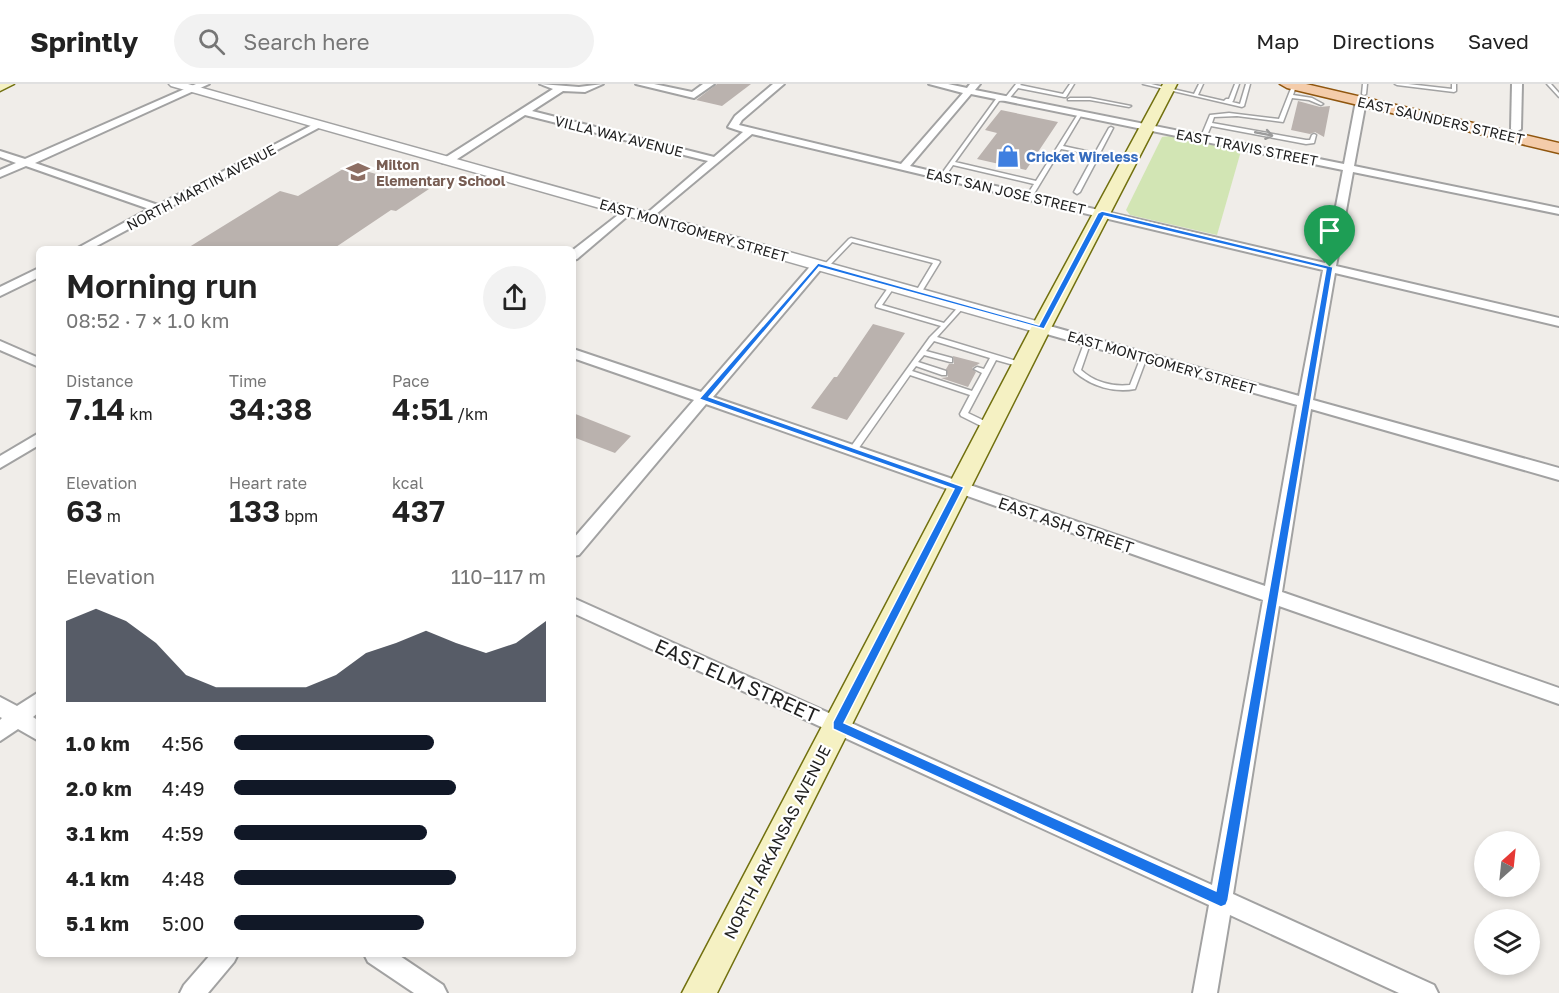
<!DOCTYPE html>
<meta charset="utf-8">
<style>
:root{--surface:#fff;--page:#f2f2f2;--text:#222;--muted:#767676;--line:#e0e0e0;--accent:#111827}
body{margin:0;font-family:"Golos Text",sans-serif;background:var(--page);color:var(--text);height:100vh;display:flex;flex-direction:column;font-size:22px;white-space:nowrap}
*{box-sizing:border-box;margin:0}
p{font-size:20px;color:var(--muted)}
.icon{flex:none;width:33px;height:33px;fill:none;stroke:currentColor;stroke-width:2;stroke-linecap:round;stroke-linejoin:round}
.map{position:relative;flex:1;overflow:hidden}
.details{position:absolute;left:36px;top:162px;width:540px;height:711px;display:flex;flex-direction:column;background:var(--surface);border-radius:9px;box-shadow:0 3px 9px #0003}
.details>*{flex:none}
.needle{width:39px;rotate:27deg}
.tools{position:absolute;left:1474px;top:747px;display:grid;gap:12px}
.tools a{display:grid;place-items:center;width:66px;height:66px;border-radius:50%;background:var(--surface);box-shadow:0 3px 9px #0003;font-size:30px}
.pin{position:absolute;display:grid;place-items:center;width:51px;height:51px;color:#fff;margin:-62px -26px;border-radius:50% 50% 50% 0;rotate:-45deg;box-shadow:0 0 6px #0007}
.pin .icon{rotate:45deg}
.round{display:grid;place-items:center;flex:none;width:63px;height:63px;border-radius:32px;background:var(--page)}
.headline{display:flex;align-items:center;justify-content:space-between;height:102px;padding:0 30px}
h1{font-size:33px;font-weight:600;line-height:45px}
.figures{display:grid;grid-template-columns:repeat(3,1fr);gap:9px;height:102px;padding:6px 30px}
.figures div{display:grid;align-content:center}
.figures b{font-size:30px;font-weight:600}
.figures small{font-size:16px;font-weight:400}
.figures p{font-size:16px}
.chart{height:168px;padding:12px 30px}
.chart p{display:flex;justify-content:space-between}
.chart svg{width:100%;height:108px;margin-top:6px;fill:var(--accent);opacity:.7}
ul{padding:0 30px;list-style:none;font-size:20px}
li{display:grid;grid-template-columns:96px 72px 1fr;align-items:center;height:45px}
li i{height:15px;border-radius:8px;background:var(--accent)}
header{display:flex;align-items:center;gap:36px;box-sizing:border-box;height:84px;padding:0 30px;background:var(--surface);border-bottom:2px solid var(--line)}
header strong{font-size:28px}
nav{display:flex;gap:33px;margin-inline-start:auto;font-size:21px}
.search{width:420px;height:54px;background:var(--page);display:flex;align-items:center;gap:15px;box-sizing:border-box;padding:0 21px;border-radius:33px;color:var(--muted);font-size:22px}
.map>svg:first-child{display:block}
</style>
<header>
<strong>Sprintly</strong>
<div class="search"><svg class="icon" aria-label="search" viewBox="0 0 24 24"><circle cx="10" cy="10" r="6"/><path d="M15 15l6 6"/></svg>Search here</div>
<nav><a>Map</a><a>Directions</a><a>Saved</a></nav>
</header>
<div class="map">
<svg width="1559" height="909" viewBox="0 0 1559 909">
<rect width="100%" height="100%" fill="#f0ede9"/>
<!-- grass -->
<path fill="#d2e5b4" d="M 1170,52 L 1241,67 L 1217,151 L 1130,131 L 1126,126 L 1162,53 Z"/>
<!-- building -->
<g fill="#bab2ae">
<path d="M 717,0 L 751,0 L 722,22 L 696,16 Z"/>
<path d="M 1298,17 L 1320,23 L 1330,22 L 1324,53 L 1315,48 L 1310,50 L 1291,46 Z"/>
<path d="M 1001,26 L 1058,38 L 1026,86 L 977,75 L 997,49 L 985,46 Z"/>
<path d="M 348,82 L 429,105 L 396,127 L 391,126 L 333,165 L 186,165 L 280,107 L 298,112 Z"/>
<path d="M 873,240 L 905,249 L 847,336 L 811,324 L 834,293 L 837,293 Z"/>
<path d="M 953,272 L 980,279 L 972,284 L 976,288 L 968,303 L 941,294 L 948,293 L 946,285 L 949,280 L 954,280 Z"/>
<path d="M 573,329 L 631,352 L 615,369 L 573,353 Z"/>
</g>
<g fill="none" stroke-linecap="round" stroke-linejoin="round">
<!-- service casing -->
<g stroke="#a2a2a2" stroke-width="3">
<g id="service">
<path d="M 1016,0 L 1021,0 L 1020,1 L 1063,10 L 1070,0 L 1074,0 L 1066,13 L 1064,13 L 1018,4 L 1008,16 L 999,17 L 955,78 L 1036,97 L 1078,30 L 1080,29 L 1082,30 L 1063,62 L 1095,69 L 1109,44 L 1111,43 L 1113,44 L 1100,69 L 1133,77 L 1130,79 L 1099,72 L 1080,108 L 1077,110 L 1074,108 L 1094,71 L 1061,65 L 1032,113 L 1029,115 L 1026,113 L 1034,100 L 953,81 L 944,94 L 940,94 L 940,92 L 996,15 L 1005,14 Z"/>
<path d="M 1143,0 L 1151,0 L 1194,10 L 1199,0 L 1203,0 L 1198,11 L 1224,17 L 1226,15 L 1229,15 L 1235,0 L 1239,0 L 1233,17 L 1232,18 L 1240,20 L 1246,0 L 1250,0 L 1244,22 L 1242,23 Z"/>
<path d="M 1363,0 L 1367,0 L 1366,10 L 1364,11 L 1362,10 Z"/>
<path d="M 1395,0 L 1408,0 L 1452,5 L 1452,0 L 1456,0 L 1456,7 L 1454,8 L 1397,1 Z"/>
<path d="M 1547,0 L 1551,0 L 1559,9 L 1559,13 Z"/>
<path d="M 1294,1 L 1296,2 L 1293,11 L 1312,14 L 1323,20 L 1321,21 L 1309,16 L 1292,14 L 1283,38 L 1237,32 L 1214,33 L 1212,39 L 1306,56 L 1310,56 L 1312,51 L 1314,50 L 1316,51 L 1314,59 L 1306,60 L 1211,42 L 1205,56 L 1200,55 L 1210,31 L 1229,29 L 1279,35 L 1292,2 Z"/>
<path d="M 1070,14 L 1090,14 L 1131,22 L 1129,23 L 1090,16 L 1068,16 L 1068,15 Z"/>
<path d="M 851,154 L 939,177 L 940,178 L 921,209 L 918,211 L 915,209 L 933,179 L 852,158 L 827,184 L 823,184 L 823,182 L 849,155 Z"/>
<path d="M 892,200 L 895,202 L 882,221 L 944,239 L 960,221 L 964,221 L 964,223 L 937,253 L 1023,279 L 1024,281 L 1021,283 L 996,276 L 968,329 L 993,341 L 994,343 L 993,345 L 987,345 L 961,332 L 960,330 L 970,311 L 910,291 L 856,368 L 850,368 L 849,366 L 850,364 L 930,253 L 941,242 L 876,223 L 876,221 L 890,201 ZM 934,257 L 990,274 L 984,285 L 977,283 L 974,285 L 982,289 L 972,307 L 912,287 L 916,282 L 942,291 L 946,291 L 946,287 L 918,278 L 924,271 L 950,278 L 952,278 L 952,274 L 926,267 Z"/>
<path d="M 1088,255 L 1091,257 L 1081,286 C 1094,298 1112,303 1130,301 L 1141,273 L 1142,271 L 1146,271 L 1147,273 L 1135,305 C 1114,309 1091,302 1075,288 L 1074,286 L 1085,257 Z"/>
</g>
</g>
<!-- minor casing -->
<g stroke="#a2a2a2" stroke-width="4">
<g id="minor">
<path d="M 196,0 L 209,0 L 35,79 L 158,121 L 316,39 L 324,41 L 91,165 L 76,165 L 149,125 L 26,82 L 0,93 L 0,86 L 16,79 L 0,73 L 0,67 L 25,75 Z"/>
<path d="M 540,0 L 579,3 L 603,0 L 585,8 L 563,7 L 532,27 L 714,73 L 743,48 L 728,43 L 735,32 L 773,0 L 784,0 L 742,36 L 739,41 L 901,80 L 963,9 L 929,0 L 948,0 L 967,4 L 970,0 L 980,0 L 975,6 L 1344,80 L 1356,17 L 1361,14 L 1366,17 L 1354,82 L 1559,124 L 1559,130 L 1353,88 L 1336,182 L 1559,234 L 1559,242 L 1335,189 L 1313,316 L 1559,384 L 1559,396 L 1311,325 L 1282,508 L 1559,604 L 1559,620 L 1279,522 L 1233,810 L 1434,901 L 1438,909 L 1399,909 L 1230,831 L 1217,909 L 1193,909 L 1209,821 L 573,529 L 573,514 L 1212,801 L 1263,516 L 706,320 L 579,471 L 573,472 L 573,455 L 694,316 L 573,274 L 573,265 L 701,308 L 814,178 L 822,178 L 822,184 L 713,313 L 1265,502 L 1297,321 L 1036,247 L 1034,244 L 1036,241 L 1046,241 L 1299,312 L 1323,186 L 752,50 L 649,136 L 643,133 L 645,131 L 708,77 L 525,31 L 451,79 L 443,79 L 443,75 L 553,5 ZM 971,10 L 1343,86 L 1325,179 L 910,82 Z"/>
<path d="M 636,0 L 654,0 L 692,8 L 703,0 L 714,0 L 694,14 Z"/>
<path d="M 1512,0 L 1522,0 L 1521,45 L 1516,48 L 1511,45 Z"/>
<path d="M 627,124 L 633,127 L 631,129 L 577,175 L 573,176 L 573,166 Z"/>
<path d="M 39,184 L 39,193 L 0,212 L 0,203 Z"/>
<path d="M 0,257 L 39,274 L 39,283 L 0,266 Z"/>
<path d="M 39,349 L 39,361 L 0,384 L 0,372 Z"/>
<path d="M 39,608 L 39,628 L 33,633 L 39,637 L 39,657 L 18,645 L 0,657 L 0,636 L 2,634 L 0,633 L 0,613 L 17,622 Z"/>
<path d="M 211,870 L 238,870 L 234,878 L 208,909 L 180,909 L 184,901 Z"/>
<path d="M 364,870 L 397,870 L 443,901 L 447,909 L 414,909 L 368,878 Z"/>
</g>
</g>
<!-- tertiary casing -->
<g stroke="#a2a2a2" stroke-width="3">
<path id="tertiary" d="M 169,0 L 188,0 L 1047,240 L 1049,244 L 1041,249 L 1035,248 L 171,2 Z"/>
</g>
<!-- secondary casing -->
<g stroke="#71700f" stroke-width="3">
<g id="secondary">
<path d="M 0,0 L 14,0 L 0,7 Z"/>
<path d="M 1163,0 L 1177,0 L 1051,244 L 717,909 L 682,909 L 1031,244 Z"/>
</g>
</g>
<!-- primary casing -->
<g stroke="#90560e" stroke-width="3">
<path id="primary" d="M 1280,0 L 1306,0 L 1559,59 L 1559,69 L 1287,4 Z"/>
</g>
<!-- service -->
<use href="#service" fill="#fff" fill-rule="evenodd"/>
<!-- minor -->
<use href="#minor" fill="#fff" fill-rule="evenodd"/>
<!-- tertiary -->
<use href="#tertiary" fill="#fff" fill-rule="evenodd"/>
<!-- secondary -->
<use href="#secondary" fill="#f5f1c3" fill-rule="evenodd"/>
<!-- primary -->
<use href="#primary" fill="#f4ccaa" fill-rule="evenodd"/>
</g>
<!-- one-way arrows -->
<defs><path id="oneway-shaft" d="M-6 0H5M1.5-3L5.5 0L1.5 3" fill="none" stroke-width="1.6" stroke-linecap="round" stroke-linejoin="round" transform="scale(1.5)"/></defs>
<use stroke="#9b9b9b" href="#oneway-shaft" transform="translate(1264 50) rotate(11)"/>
<!-- route -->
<path fill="#1a73e8" stroke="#fff" stroke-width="1.5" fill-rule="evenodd" d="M 1102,127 L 1333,183 L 1228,816 L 1226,821 L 1221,823 L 833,645 L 833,638 L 954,405 L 699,315 L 818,179 L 1039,241 L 1098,129 ZM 1104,132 L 1326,185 L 1216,807 L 844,639 L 964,403 L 709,313 L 819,183 L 1044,245 Z"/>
<!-- icons -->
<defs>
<g id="shop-bare" transform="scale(1.8)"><path d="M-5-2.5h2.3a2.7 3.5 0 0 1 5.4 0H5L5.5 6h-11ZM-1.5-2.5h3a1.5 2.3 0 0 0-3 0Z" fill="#3f7fe0" stroke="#fff" stroke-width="2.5" paint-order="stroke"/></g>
<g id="school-bare" transform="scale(1.8)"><path d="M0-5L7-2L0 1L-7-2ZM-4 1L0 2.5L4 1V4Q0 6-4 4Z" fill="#8d6e63" stroke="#fff" stroke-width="2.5" paint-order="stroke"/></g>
</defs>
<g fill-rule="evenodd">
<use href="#shop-bare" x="1008" y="72"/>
<use href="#school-bare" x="358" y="88"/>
</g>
<g text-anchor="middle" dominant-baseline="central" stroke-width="4.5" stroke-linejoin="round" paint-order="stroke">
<!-- far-street labels -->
<g font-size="14" fill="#212121" stroke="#fff">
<text transform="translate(1441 36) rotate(13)">EAST SAUNDERS STREET</text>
<text transform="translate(619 52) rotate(14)">VILLA WAY AVENUE</text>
<text transform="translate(1247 63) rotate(11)">EAST TRAVIS STREET</text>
<text transform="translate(201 103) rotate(-28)">NORTH MARTIN AVENUE</text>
<text transform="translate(1006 107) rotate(13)">EAST SAN JOSE STREET</text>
<text transform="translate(694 146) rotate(16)">EAST MONTGOMERY STREET</text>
<text transform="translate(1162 278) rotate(16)">EAST MONTGOMERY STREET</text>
</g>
<!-- far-shop labels -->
<g font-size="14" font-weight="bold" fill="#366cbe" stroke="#fff" text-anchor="start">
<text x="1026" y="72">Cricket Wireless</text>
</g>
<!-- far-education labels -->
<g font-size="14" font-weight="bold" fill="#785e54" stroke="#fff" text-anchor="start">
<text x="376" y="80">Milton<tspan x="376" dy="16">Elementary School</tspan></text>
</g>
<!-- street labels -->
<g font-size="16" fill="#212121" stroke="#fff">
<text transform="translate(1066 441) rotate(19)">EAST ASH STREET</text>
<text transform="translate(777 758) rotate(-63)">NORTH ARKANSAS AVENUE</text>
</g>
<!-- near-street labels -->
<g font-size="20" fill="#212121" stroke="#fff">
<text transform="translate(737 596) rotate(24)">EAST ELM STREET</text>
</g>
</g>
</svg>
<div class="tools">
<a><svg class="needle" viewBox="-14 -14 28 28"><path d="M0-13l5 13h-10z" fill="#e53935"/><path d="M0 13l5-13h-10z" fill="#767676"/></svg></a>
<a><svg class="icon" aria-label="layers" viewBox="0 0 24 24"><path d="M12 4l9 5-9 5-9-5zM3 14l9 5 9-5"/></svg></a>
</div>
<div class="pin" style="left:1330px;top:183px;background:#1e9e55"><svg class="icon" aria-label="arrive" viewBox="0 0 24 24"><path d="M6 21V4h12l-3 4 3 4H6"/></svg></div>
<section class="details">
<div class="headline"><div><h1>Morning run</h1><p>08:52 · 7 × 1.0 km</p></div><a class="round"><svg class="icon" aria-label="share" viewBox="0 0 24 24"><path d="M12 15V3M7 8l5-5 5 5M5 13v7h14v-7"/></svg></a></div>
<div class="figures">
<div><p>Distance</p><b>7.14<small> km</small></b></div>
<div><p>Time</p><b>34:38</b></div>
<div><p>Pace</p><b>4:51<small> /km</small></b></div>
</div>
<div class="figures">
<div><p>Elevation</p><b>63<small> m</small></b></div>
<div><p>Heart rate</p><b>133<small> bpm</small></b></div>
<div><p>kcal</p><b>437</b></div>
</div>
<div class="chart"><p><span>Elevation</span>110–117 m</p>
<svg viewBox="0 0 160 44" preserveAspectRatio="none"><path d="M0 44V11L10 6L20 11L30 20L40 33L50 38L60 38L70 38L80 38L90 33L100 24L110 20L120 15L130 20L140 24L150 20L160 11V44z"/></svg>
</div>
<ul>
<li><b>1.0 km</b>4:56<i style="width:64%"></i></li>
<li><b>2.0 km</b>4:49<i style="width:71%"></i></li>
<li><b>3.1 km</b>4:59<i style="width:62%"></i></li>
<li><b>4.1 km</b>4:48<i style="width:71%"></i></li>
<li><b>5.1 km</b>5:00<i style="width:61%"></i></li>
</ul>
</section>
</div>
